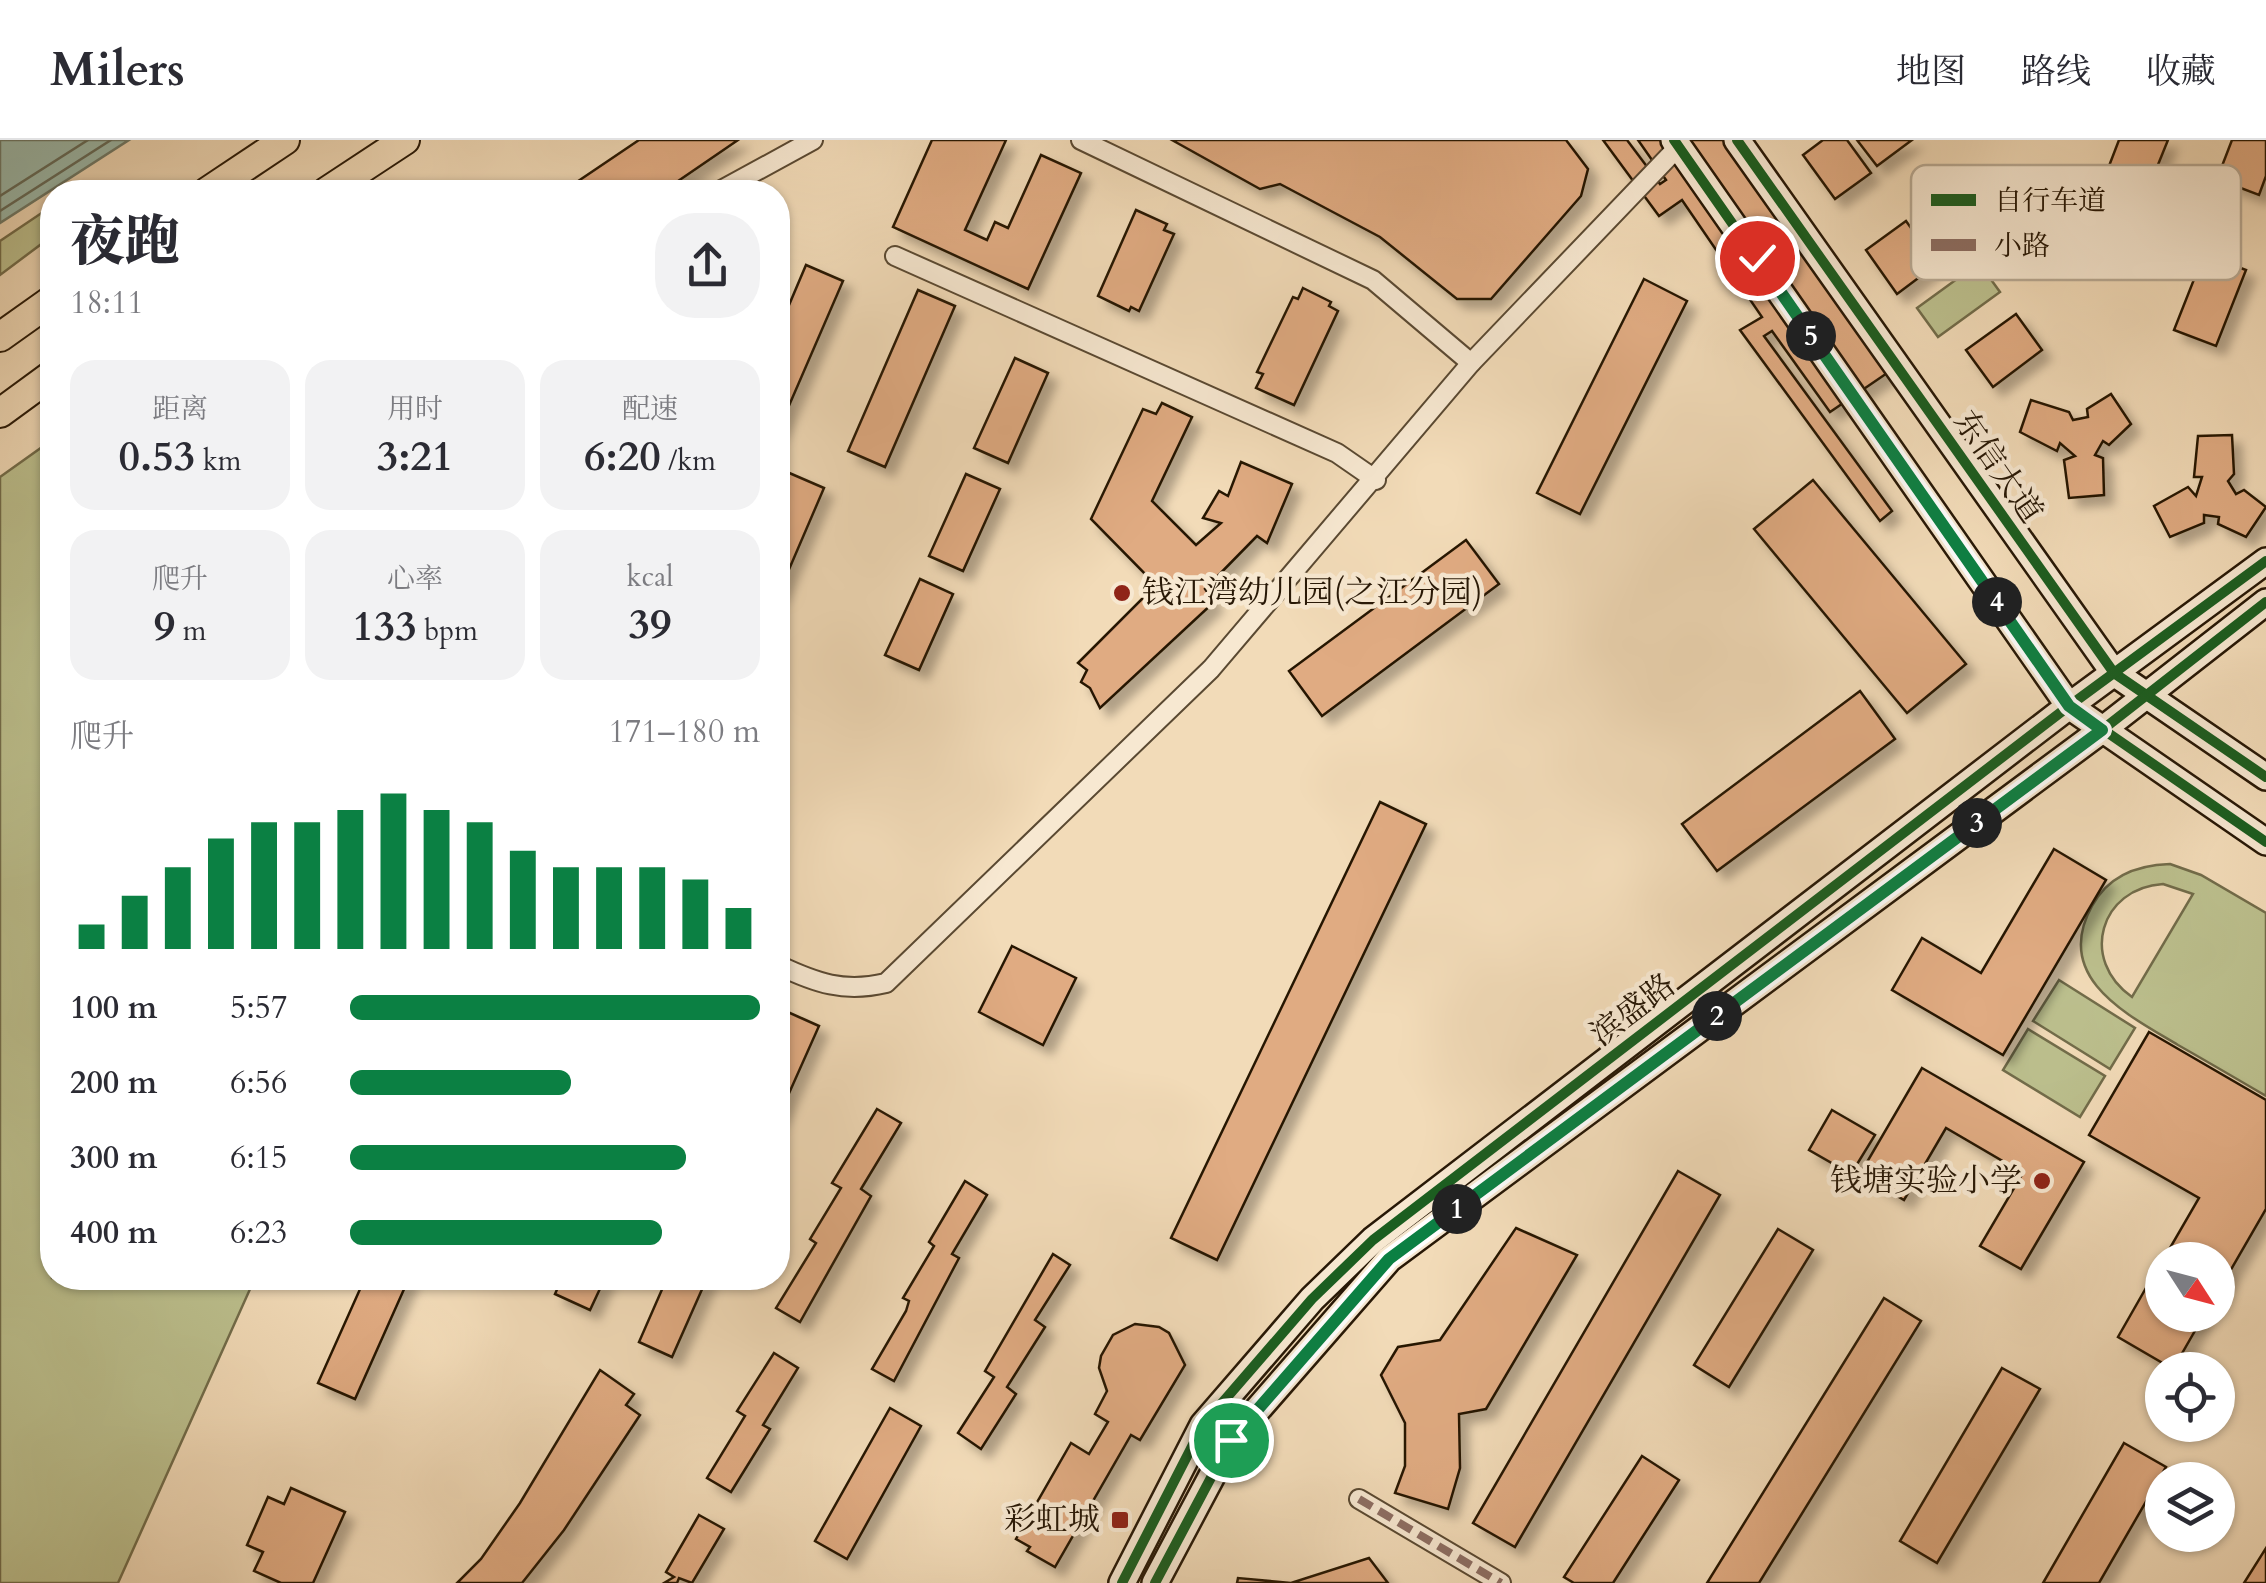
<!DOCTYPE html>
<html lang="zh">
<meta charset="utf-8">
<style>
:root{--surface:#fff;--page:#f2f2f3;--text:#2b2b33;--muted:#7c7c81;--line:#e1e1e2;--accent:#0b8043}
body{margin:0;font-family:Cardo,"Noto Serif SC",serif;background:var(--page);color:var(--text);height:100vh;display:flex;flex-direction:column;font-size:38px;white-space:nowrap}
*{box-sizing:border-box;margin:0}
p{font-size:32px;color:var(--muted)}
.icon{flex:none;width:55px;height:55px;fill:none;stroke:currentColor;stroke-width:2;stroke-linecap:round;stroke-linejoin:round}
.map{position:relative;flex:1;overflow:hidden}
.drawer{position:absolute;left:40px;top:40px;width:750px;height:1110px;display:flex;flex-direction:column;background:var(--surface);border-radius:40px;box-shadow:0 2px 8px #0004}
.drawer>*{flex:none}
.needle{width:65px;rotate:126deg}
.fabs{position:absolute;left:2145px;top:1102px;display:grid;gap:20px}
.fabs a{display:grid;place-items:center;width:90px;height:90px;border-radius:50%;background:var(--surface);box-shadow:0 2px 8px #0004;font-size:50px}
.pin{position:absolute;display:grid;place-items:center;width:85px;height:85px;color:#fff;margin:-42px;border:5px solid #fff;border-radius:50%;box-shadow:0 2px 10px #0007}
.km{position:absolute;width:50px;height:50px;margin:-25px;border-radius:50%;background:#222;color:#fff;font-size:28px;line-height:50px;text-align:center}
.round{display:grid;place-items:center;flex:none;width:105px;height:105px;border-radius:40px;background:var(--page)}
.overview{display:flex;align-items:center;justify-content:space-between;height:170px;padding:0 30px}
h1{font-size:55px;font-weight:800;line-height:75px}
.figures{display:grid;grid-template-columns:repeat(3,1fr);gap:15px;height:170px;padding:10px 30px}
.figures div{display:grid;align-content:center;border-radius:25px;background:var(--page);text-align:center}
.figures b{font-size:42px;font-weight:800}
.figures small{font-size:28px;font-weight:400}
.figures p{font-size:28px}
.chart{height:280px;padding:20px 30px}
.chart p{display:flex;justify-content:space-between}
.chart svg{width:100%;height:180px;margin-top:10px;stroke:var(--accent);stroke-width:6}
ul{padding:0 30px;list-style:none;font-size:32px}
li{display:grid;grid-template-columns:160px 120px 1fr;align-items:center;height:75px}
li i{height:25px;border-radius:12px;background:var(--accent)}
header{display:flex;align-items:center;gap:60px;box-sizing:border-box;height:140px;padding:0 50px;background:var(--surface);border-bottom:2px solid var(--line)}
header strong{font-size:48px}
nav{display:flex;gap:55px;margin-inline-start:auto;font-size:35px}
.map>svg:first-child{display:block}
</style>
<header>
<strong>Milers</strong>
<nav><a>地图</a><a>路线</a><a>收藏</a></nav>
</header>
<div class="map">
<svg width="2266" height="1443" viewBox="0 0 2266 1443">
<defs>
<filter id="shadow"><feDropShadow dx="9" dy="9" stdDeviation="5" flood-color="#0004"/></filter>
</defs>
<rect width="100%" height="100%" fill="#f2dbb8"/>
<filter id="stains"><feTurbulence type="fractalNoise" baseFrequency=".002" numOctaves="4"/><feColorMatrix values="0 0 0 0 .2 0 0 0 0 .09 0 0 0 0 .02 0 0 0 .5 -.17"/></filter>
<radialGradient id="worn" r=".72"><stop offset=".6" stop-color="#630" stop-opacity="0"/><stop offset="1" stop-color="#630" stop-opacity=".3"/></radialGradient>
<!-- green -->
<g fill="#bcc08e" stroke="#726c4a" stroke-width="2.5" fill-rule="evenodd">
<path d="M 52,66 L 52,96 L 0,135 L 0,101 Z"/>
<path d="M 1979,123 L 2000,152 L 1938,197 L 1917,168 Z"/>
<path d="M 52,300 L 52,1138 L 255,1138 L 118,1443 L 0,1443 L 0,337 Z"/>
<path d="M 2170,724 L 2201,735 L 2266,773 L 2266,956 C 2237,939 2208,922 2178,905 C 2128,875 2052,838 2092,766 C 2108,736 2137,725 2170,724 ZM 2163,744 L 2193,754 L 2132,857 C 2079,820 2100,748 2163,744 Z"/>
<path d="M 2059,840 L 2135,888 L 2110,929 L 2033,881 Z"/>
<path d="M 2028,889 L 2105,936 L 2080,977 L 2003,930 Z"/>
</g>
<!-- water -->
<path fill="#9bbbad" stroke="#6d7a6a" stroke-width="2.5" d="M 0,0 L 129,0 L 0,83 Z"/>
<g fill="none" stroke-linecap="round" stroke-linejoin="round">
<!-- shore -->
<g stroke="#626a5a" stroke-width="2.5">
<path d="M 0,56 L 88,0"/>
<path d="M 0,71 L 111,0"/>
</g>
</g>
<!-- building -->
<g fill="#e0ab82" stroke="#281806" stroke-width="2.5" filter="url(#shadow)">
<path d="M 639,0 L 738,0 L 662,52 L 562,52 Z"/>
<path d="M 932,0 L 1006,0 L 965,90 L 987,100 L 995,82 L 1008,88 L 1041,15 L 1081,33 L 1028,149 L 893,87 Z"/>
<path d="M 1172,0 L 1566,0 L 1588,29 L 1581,56 L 1491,159 L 1457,159 L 1380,97 L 1280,44 L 1260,49 Z"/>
<path d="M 1603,0 L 1627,0 L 1660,44 L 1666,40 L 1638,0 L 1736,0 L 1896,227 L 1830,272 L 1772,191 L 1764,196 L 1892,371 L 1880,381 L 1740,190 L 1762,177 L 1682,60 L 1659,76 Z"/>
<path d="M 1823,0 L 1847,0 L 1871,33 L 1835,59 L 1803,15 Z"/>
<path d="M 1857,0 L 1912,0 L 1877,26 Z"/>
<path d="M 2119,0 L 2168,0 L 2151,42 L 2109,26 Z"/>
<path d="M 2232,0 L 2266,0 L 2266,36 L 2259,55 L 2217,39 Z"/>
<path d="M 1136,70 L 1167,84 L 1164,90 L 1174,94 L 1139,171 L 1131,167 L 1129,171 L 1098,156 Z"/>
<path d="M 1906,81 L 1937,124 L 1897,154 L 1866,110 Z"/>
<path d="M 2204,114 L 2246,130 L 2216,206 L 2174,190 Z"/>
<path d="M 806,125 L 843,141 L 778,291 L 778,191 Z"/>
<path d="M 1644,139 L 1687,161 L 1580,374 L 1537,353 Z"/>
<path d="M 1303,148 L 1331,162 L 1329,166 L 1338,171 L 1294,265 L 1256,248 L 1263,234 L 1257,232 L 1293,157 L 1298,159 Z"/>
<path d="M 918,150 L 955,166 L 885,327 L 848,311 Z"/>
<path d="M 2016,174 L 2042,210 L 1993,247 L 1966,210 Z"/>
<path d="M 1015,218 L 1048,233 L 1008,323 L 974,308 Z"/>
<path d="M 2111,254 L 2131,284 L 2109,305 L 2103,301 L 2095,315 L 2103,318 L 2104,355 L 2069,358 L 2064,320 L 2075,316 L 2060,303 L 2057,311 L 2020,292 L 2031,260 L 2069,272 L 2073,280 L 2088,277 L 2087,269 Z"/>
<path d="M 1162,263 L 1192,277 L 1152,361 L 1196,405 L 1221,383 L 1203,378 L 1219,351 L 1228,356 L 1241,322 L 1292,344 L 1267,403 L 1257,396 L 1205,449 L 1214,462 L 1100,568 L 1090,548 L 1081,542 L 1087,530 L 1078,523 L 1156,445 L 1091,379 L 1143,269 L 1156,274 Z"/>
<path d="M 2232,295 L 2234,334 L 2228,341 L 2236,354 L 2244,350 L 2266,367 L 2246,397 L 2218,384 L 2219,377 L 2204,375 L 2204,383 L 2170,397 L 2154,366 L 2188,347 L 2196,356 L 2202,337 L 2194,337 L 2198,296 Z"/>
<path d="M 787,332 L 824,348 L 778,455 L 778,354 Z"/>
<path d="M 966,334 L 1000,349 L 963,431 L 929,416 Z"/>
<path d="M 1813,340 L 1966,524 L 1907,573 L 1754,389 Z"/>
<path d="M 1466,400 L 1499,444 L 1322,576 L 1289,531 Z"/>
<path d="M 920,439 L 953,454 L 919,530 L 885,515 Z"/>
<path d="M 1860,551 L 1895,599 L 1717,731 L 1682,684 Z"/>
<path d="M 1380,662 L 1426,684 L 1217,1120 L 1171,1098 Z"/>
<path d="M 2054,709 L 2106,740 L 2003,915 L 1892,850 L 1922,798 L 1981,833 Z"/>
<path d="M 1012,806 L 1076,838 L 1043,905 L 979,872 Z"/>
<path d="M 781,869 L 819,886 L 778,978 L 778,878 Z"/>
<path d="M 2149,892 L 2266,960 L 2266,1069 L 2218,1152 L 2218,1120 L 2163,1120 L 2199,1058 L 2089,995 Z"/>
<path d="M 1922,928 L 2084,1022 L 2021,1129 L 1980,1106 L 2023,1033 L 1946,988 L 1904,1060 L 1860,1034 Z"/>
<path d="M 877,969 L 901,983 L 861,1049 L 871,1056 L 800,1182 L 776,1168 L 816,1103 L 810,1099 L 841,1048 L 832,1043 Z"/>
<path d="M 1832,970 L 1875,995 L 1851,1034 L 1809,1010 Z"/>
<path d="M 1678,1031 L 1720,1055 L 1515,1407 L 1473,1383 Z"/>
<path d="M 965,1041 L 987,1055 L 952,1114 L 959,1118 L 894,1241 L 872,1229 L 906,1171 L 909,1161 L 903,1158 L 934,1106 L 929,1102 Z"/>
<path d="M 1516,1088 L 1577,1115 L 1486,1269 L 1459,1274 L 1460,1328 L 1448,1369 L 1395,1353 L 1405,1326 L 1405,1283 L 1381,1235 L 1398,1207 L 1440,1200 Z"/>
<path d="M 1778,1089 L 1813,1110 L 1729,1247 L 1694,1225 Z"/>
<path d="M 1053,1114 L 1070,1125 L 1035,1180 L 1045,1187 L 1007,1247 L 1016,1254 L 981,1309 L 958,1293 L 994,1237 L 985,1231 Z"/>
<path d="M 2162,1120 L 2162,1175 L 2204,1175 L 2173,1229 L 2118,1197 Z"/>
<path d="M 365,1138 L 409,1138 L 355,1259 L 318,1243 Z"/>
<path d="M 562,1138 L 605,1138 L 590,1170 L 555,1154 Z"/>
<path d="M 667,1138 L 707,1138 L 672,1217 L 639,1202 Z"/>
<path d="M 1884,1158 L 1921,1181 L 1759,1443 L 1707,1443 Z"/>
<path d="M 1135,1184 L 1159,1187 L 1169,1193 L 1185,1225 L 1140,1300 L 1131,1295 L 1055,1427 L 1027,1411 L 1030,1407 L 1016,1399 L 1071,1303 L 1089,1314 L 1108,1282 L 1095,1274 L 1107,1251 L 1099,1228 L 1101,1216 L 1113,1195 Z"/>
<path d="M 774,1213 L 798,1228 L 763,1285 L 770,1289 L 731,1352 L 707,1338 L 745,1276 L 737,1271 Z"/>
<path d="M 2002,1228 L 2040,1249 L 1937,1423 L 1900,1401 Z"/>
<path d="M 600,1230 L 634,1254 L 626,1265 L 640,1275 L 564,1390 L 522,1443 L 457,1443 L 481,1419 L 520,1363 Z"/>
<path d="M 890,1268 L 921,1286 L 847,1419 L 815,1401 Z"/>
<path d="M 2124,1303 L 2166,1327 L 2099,1443 L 2043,1443 Z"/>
<path d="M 1642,1316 L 1679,1340 L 1613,1443 L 1574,1443 L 1564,1437 Z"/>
<path d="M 291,1348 L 345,1372 L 313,1443 L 281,1443 L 254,1431 L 263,1412 L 247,1405 L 268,1357 L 284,1364 Z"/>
<path d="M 699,1375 L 724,1389 L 692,1443 L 679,1438 L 677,1443 L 664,1443 L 674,1437 L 666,1432 Z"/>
<path d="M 2266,1408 L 2266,1443 L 2244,1443 Z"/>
<path d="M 1369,1418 L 1388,1443 L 1237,1443 L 1238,1438 L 1291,1443 Z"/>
</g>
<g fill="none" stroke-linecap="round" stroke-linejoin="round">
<!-- street casing -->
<g stroke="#5a4932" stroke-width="22">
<g id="street">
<path d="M 1081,0 L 1373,140 L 1471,223"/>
<path d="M 718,52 L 813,0"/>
<path d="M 895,116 L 1337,313 L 1376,340"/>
<path d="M 778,825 C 816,843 844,853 886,843 L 1211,529 L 1471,223 L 1679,6"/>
<path d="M 1359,1359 L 1501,1443"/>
</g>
</g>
<!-- secondary casing -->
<g stroke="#281806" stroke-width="30">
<g id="secondary">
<path d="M 1674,0 L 2069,566 L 2266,702"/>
<path d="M 1737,0 L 2114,533 L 2266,637"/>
<path d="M 1122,1443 L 1203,1285 L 1312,1159 L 1373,1100 L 2069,566 L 2266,421"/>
<path d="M 1155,1443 L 1231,1300 L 1389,1119 L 2102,590 L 2266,462"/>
</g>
</g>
<!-- primary casing -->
<g stroke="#281806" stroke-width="32">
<g id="primary">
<path d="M 207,52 L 285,0"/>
<path d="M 326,52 L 405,0"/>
<path d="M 0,197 L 52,160"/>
<path d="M 0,273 L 52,235"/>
</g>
</g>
<!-- street -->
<use href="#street" stroke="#f7e8d1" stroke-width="18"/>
<!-- secondary -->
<use href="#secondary" stroke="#f7e8d1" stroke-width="25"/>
<!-- primary -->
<use href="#primary" stroke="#f2dbb8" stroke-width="28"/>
<!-- quiet -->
<path stroke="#8d6e63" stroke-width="8" stroke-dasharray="15 8" stroke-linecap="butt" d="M 1359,1359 L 1501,1443"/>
<!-- cycleway casing -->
<g stroke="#f7e8d1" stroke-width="16">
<g id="cycleway">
<path d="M 1674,0 L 2069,566 L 2266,702"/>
<path d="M 1737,0 L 2114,533 L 2266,637"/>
<path d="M 1122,1443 L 1203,1285 L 1312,1159 L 1373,1100 L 2069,566 L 2266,421"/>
<path d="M 1155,1443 L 1231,1300 L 1389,1119 L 2102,590 L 2266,462"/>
</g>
</g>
<!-- cycleway -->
<use href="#cycleway" stroke="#1b5e20" stroke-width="10"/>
</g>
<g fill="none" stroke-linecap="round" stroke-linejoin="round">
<!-- route casing -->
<g stroke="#fff" stroke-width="20">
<path id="route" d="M 1231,1300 L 1389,1119 L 2102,590 L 2069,566 L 1757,118"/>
</g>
<!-- route -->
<use href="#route" stroke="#0b8043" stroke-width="12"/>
</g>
<!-- markers -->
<g fill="#8f2418" stroke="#f7e8d1" stroke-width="4">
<circle cx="1122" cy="453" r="10"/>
<circle cx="2042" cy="1041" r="10"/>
<rect x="1110" y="1370" width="20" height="20" rx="5"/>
</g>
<g text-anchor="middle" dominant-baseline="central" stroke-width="9" stroke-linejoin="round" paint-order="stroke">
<!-- street labels -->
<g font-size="32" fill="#281806" stroke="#f7e8d1">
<text transform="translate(1998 327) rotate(55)">东信大道</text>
<text transform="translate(1633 870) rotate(-37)">滨盛路</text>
</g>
<!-- poi labels -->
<g font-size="32" fill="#281806" stroke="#f7e8d1" text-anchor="end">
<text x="1142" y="453" text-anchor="start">钱江湾幼儿园(之江分园)</text>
<text x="2022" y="1041">钱塘实验小学</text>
<text x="1100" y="1380">彩虹城</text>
</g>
</g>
<!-- legend -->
<rect x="1911" y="25" width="330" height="115" rx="15" fill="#f7e8d1" stroke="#b9aa94" stroke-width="2.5"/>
<rect x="1931" y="54" width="45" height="12" fill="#1b5e20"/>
<rect x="1931" y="99" width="45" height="12" fill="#8d6e63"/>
<g font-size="28" fill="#281806">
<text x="1994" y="70">自行车道</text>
<text x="1994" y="115">小路</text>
</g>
<rect width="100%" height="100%" filter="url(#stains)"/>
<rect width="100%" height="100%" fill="url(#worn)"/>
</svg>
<div class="fabs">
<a><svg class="needle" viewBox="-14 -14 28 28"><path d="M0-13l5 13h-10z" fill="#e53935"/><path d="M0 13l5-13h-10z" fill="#7c7c81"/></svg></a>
<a><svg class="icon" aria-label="locate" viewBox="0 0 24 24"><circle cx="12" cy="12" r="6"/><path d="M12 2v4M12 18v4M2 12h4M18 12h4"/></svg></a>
<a><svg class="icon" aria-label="layers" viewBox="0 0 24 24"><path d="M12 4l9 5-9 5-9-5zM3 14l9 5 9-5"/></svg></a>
</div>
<div class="pin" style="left:1231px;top:1300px;background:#1e9e55"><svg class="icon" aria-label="arrive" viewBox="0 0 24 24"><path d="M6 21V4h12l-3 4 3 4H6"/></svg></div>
<div class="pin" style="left:1757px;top:118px;background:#d93025"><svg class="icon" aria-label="check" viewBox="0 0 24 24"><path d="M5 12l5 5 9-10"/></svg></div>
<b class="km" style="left:1457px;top:1069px">1</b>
<b class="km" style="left:1717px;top:876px">2</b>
<b class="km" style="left:1977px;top:683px">3</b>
<b class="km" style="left:1997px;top:462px">4</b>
<b class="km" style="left:1811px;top:196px">5</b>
<section class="drawer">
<div class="overview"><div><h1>夜跑</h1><p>18:11</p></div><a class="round"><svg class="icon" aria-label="share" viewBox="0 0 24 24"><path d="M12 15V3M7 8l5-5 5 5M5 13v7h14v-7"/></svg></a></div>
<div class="figures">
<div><p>距离</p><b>0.53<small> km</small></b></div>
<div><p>用时</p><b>3:21</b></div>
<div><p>配速</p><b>6:20<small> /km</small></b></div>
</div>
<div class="figures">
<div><p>爬升</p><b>9<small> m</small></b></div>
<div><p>心率</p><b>133<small> bpm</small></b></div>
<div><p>kcal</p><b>39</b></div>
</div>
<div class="chart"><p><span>爬升</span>171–180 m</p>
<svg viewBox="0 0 160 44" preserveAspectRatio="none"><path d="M5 44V38M15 44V31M25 44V24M35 44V17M45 44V13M55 44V13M65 44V10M75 44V6M85 44V10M95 44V13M105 44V20M115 44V24M125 44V24M135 44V24M145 44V27M155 44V34"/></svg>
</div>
<ul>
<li><b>100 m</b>5:57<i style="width:100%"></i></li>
<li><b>200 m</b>6:56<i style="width:54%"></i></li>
<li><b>300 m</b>6:15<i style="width:82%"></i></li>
<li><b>400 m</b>6:23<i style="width:76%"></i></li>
</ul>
</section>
</div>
